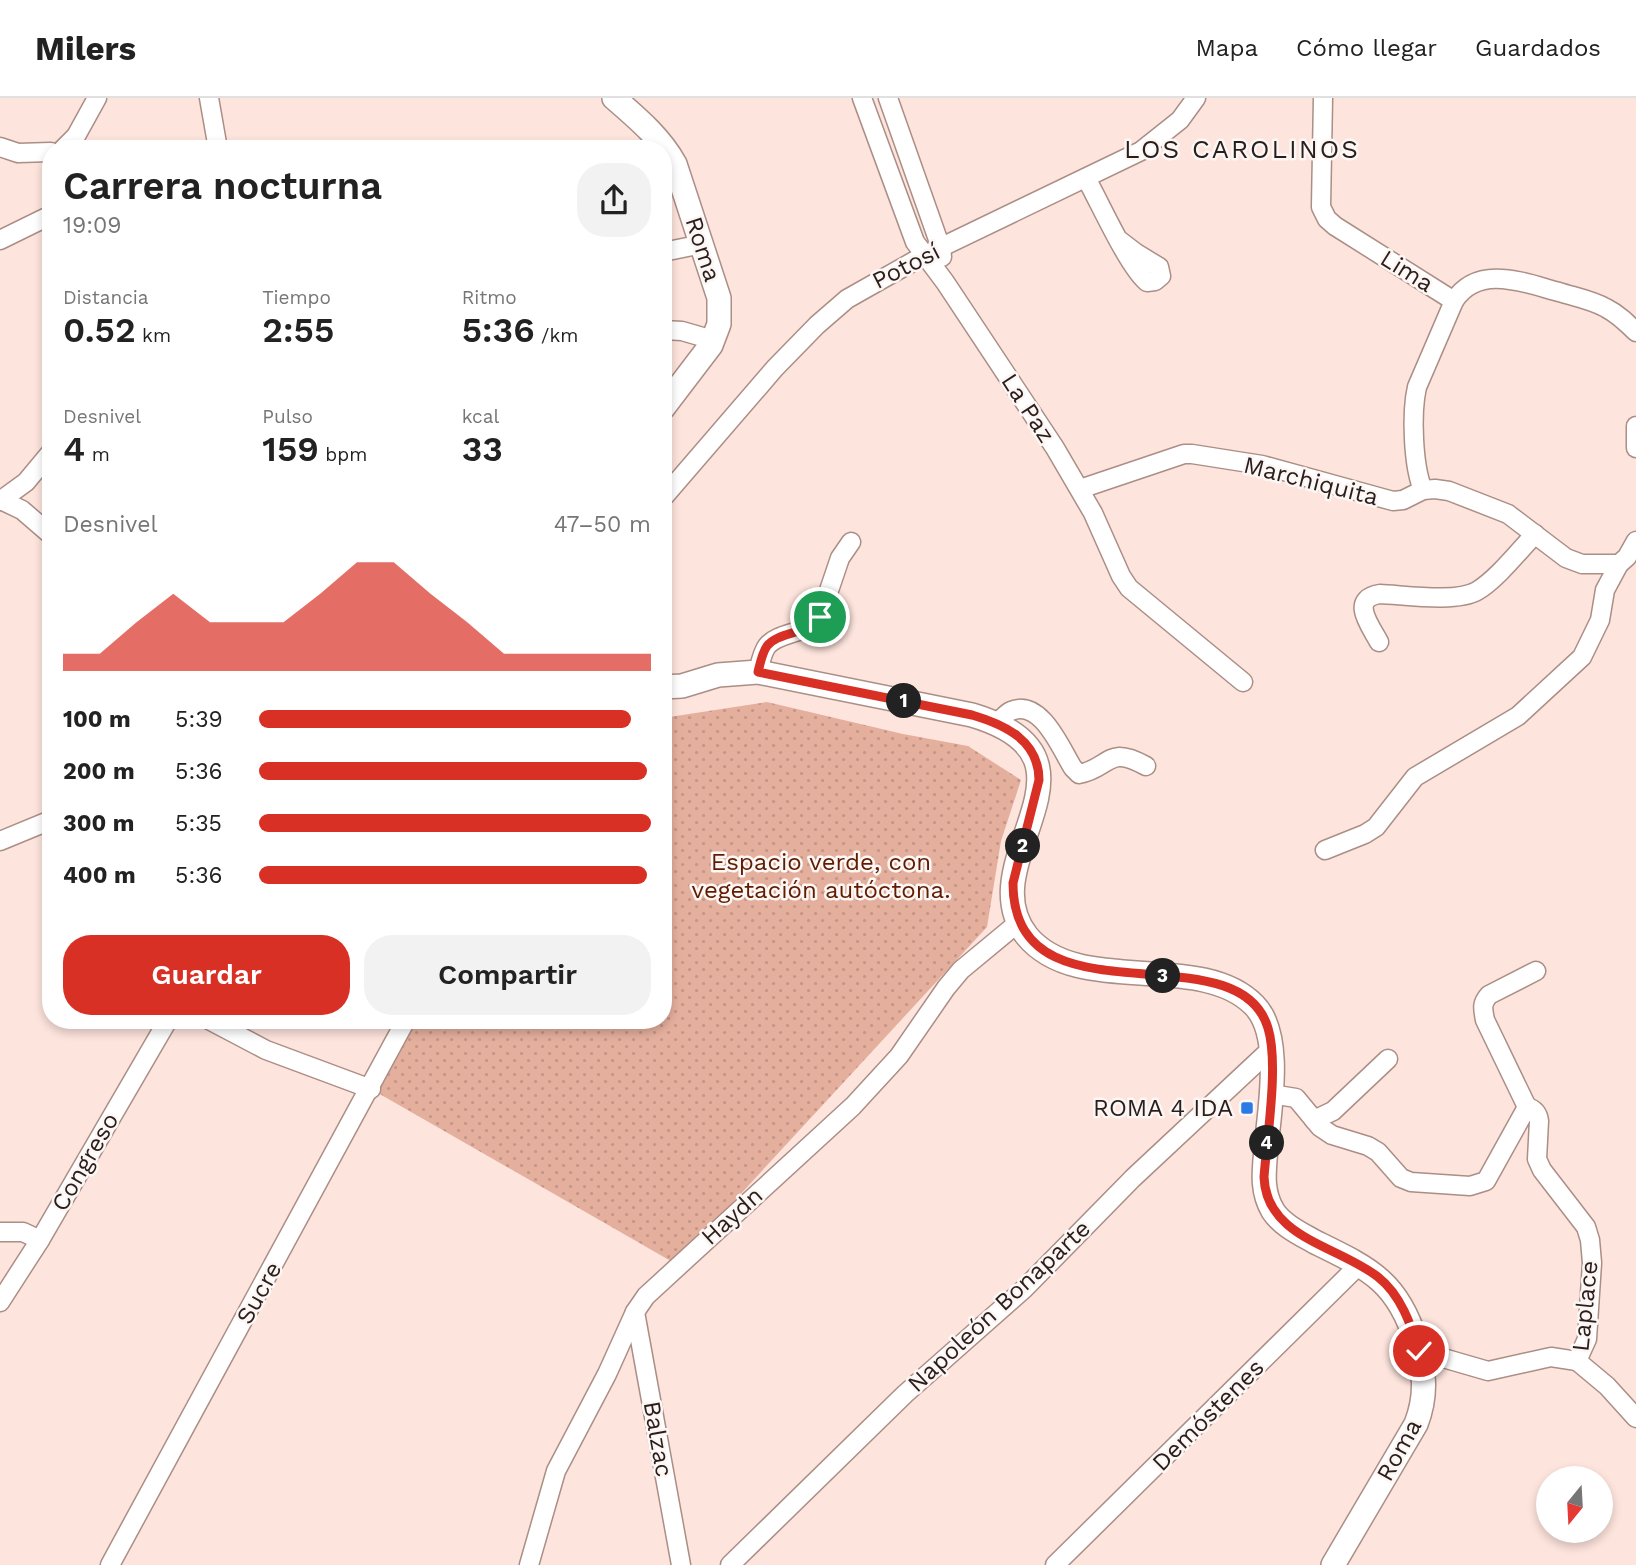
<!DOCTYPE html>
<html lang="es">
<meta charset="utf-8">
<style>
:root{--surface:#fff;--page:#f2f2f2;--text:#222;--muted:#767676;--line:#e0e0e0;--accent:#d93025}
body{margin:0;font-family:"Work Sans",sans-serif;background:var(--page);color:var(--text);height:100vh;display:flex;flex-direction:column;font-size:26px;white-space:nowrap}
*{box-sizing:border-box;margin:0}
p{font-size:23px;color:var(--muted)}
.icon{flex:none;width:38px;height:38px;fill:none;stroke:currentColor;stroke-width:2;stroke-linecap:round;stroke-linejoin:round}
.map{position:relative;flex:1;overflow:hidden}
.details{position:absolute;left:42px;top:42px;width:630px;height:889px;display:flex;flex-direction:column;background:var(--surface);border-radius:28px;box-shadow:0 4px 10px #0003}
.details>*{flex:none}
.needle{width:46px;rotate:198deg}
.fabs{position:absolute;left:1536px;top:1368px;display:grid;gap:14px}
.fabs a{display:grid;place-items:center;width:77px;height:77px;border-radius:50%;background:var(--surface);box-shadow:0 4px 10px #0003;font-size:35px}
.pin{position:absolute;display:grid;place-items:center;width:60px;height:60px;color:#fff;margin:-30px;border:4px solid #fff;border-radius:50%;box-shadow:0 2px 7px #0007}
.km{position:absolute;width:35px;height:35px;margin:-18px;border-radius:50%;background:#222;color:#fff;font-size:19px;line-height:35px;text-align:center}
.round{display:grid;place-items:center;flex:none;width:74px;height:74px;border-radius:28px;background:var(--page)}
.summary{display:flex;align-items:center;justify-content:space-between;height:119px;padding:0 21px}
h1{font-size:38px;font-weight:600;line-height:52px}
.stats{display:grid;grid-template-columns:repeat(3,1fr);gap:10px;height:119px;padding:7px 21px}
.stats div{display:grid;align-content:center}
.stats b{font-size:35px;font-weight:600}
.stats small{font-size:19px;font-weight:400}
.stats p{font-size:19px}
.chart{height:196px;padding:14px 21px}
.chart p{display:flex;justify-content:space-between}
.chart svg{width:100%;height:126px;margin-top:7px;fill:var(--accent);opacity:.7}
.button{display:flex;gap:14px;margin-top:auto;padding:14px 21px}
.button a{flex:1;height:80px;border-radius:28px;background:var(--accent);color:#fff;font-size:28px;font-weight:600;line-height:80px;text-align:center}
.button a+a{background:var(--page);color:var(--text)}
ul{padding:0 21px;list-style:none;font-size:23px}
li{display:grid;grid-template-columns:112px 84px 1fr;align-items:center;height:52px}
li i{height:18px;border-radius:9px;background:var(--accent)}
header{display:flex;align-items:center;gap:42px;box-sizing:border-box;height:98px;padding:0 35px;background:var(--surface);border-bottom:2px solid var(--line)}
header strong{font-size:33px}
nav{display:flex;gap:38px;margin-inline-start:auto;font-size:24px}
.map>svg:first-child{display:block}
</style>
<header>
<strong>Milers</strong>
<nav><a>Mapa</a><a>Cómo llegar</a><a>Guardados</a></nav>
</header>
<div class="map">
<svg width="1636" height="1467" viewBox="0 0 1636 1467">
<defs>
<pattern id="park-dots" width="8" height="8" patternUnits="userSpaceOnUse" patternTransform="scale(1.75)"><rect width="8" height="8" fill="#e5af9d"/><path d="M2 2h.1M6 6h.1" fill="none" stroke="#c49687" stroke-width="1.8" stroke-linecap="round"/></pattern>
</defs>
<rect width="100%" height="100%" fill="#fde4dc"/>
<!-- park -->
<path fill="url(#park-dots)" d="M 767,604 L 903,636 L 968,648 L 1021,682 L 1001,743 L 987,829 L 676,1166 L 371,991 L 406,922 L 663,922 L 663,620 Z"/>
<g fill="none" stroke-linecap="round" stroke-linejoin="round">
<!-- minor casing -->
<g stroke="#ab8e85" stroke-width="21">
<g id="minor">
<path d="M 209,0 L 218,51"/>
<path d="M 862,0 L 915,144 L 945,184 L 1055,350 L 1093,415 L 1121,478 L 1129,490 L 1243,584"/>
<path d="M 888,0 L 941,150 L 942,159"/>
<path d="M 1323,0 L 1321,109 L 1327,121 L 1335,128 L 1454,203 C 1478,165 1525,185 1559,194 C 1575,199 1592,202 1606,210 C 1618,216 1627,225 1636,234"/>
<path d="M 0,49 L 18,55 L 51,54"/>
<path d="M 63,51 L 76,38 L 97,0"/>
<path d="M 1086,80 C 1100,105 1128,168 1147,184 L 1155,183 L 1161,178 L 1159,169 L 1136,155 L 1119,142"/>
<path d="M 0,142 L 51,117"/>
<path d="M 663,154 L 702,146"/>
<path d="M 663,232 L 682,233 L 713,242"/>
<path d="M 1636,328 L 1636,350"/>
<path d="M 1080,391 L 1184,356 L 1192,356 L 1262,367 L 1393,403 L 1403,402 L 1423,392 L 1435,391 L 1449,393 L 1508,416 L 1566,460 L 1582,466 L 1619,466 L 1627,459 L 1636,443"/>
<path d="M 1423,392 C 1413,368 1411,315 1417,289 L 1454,203"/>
<path d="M 663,400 L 775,270 L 817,227 L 847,201 L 923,158 L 1141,53 L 1180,22 L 1196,0"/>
<path d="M 1,402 L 22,412 L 51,437"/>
<path d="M 0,403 L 26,384 L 51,354"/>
<path d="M 1379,544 C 1370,527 1349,501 1380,496 C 1405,497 1456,505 1477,493 C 1497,481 1518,454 1535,436"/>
<path d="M 758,574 C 760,566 762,555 767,548 C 779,533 808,537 820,519 L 840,460 L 851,444"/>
<path d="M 998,624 C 1002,621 1006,615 1011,613 C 1041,600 1061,651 1073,670 L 1079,676 C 1111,670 1107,646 1146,668"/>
<path d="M 0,743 L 51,722"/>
<path d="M 1325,752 L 1365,736 L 1376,729 L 1415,679 L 1518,618 L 1582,559 L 1600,522 L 1605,492 L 1619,466"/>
<path d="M 209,922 L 266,952 L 371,991"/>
<path d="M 1271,996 L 1296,1000 L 1320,1029 L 1332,1037 L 1368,1048 L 1378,1054 L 1401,1080 L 1411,1084 L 1470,1088 L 1486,1083 L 1527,1009 C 1534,1011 1538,1015 1539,1023 L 1537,1061 L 1542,1072 L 1586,1129 L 1590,1142 L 1592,1165 L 1587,1241 L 1577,1263 L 1607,1288 L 1636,1320"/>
<path d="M 1527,1009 L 1485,922 C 1483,911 1481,906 1489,897 L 1536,873"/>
<path d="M 1314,1022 L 1333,1013 L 1388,961"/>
<path d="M 0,1134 L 23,1134 L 40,1142"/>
<path d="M 0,1204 L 40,1142 L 168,922"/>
<path d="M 635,1214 L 681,1467"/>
<path d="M 1419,1253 L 1488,1273 L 1551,1259 L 1577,1263"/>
<path d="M 110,1467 L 406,922"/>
<path d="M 529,1467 L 556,1373 L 607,1276 L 635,1214 L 646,1198 L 853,1008 L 899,958 L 946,890 L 961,872 L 1019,824"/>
<path d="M 730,1467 L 905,1296 L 1024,1191 L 1133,1080 L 1271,951"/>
<path d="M 1055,1467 L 1360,1166"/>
</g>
</g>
<!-- major casing -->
<g stroke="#ab8e85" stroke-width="26">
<g id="major">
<path d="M 614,0 C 637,20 660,39 675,66 L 719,200 L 719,226 L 711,247 L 663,310"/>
<path d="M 663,589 L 682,588 L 718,577 L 758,574 L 972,617 C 1120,661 967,763 1027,838 C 1078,900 1200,852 1254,907 C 1284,937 1269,1013 1266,1051 C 1264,1073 1261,1093 1273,1113 C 1282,1127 1301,1136 1315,1144 C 1368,1170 1398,1183 1416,1244 C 1425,1273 1427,1298 1416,1326 L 1333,1467"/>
</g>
</g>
<!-- minor -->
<use href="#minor" stroke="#fff" stroke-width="18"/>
<!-- major -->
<use href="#major" stroke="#fff" stroke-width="23"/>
</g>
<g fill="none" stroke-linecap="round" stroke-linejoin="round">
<!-- route casing -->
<g stroke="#fff" stroke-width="14">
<path id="route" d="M 820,519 C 808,537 779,533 767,548 C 762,555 760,566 758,574 L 972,617 C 1006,627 1039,643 1039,682 L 1013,785 C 1013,932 1238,829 1268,930 C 1279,966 1267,1039 1264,1079 C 1266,1140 1339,1148 1378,1179 C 1401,1197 1411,1227 1419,1253"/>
</g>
<!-- route -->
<use href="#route" stroke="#d93025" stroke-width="9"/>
</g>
<!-- markers -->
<rect fill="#2c7ae5" stroke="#fcf6f4" stroke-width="2.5" x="1240" y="1003" width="14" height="14" rx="3.5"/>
<g text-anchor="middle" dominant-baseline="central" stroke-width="5" stroke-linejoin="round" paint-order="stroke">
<!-- street labels -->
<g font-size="24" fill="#291e1b" stroke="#fcf6f4">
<text transform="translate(703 151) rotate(72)">Roma</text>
<text transform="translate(906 168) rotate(-27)">Potosí</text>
<text transform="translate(1407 173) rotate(32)">Lima</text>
<text transform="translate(1028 310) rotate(57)">La Paz</text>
<text transform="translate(1311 383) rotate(14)">Marchiquita</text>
<text transform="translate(85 1064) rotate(-60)">Congreso</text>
<text transform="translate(732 1118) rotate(-42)">Haydn</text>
<text transform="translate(259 1195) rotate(-61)">Sucre</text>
<text transform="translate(999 1208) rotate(-43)">Napoleón Bonaparte</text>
<text transform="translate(1585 1208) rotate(-84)">Laplace</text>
<text transform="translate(1208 1317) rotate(-45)">Demóstenes</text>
<text transform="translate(658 1341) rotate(80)">Balzac</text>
<text transform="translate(1399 1352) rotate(-61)">Roma</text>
</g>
<!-- park labels -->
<g font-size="24" fill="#601c00" stroke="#fcf6f4">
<text x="821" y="764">Espacio verde, con<tspan x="821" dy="28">vegetación autóctona.</tspan></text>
</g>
<!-- poi labels -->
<g font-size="24" fill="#291e1b" stroke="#fcf6f4" text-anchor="end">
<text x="1233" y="1010">ROMA 4 IDA</text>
</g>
<!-- neighbourhood labels -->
<g font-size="26" letter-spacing="2" fill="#291e1b" stroke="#fcf6f4">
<text x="1242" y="51">LOS CAROLINOS</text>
</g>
</g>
</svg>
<div class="fabs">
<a><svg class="needle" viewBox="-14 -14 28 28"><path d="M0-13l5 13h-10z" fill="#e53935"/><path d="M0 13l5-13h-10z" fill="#767676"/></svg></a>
</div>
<div class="pin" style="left:820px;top:519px;background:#1e9e55"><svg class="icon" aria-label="arrive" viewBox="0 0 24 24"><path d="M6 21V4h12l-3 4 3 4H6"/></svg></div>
<div class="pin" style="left:1419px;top:1253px;background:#d93025"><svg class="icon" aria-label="check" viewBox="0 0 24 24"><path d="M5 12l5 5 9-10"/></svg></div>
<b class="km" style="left:904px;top:603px">1</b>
<b class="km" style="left:1023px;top:748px">2</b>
<b class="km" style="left:1163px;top:878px">3</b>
<b class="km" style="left:1267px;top:1045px">4</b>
<section class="details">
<div class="summary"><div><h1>Carrera nocturna</h1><p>19:09</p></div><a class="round"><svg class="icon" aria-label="share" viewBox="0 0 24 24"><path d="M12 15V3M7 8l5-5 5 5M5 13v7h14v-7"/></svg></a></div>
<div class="stats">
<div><p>Distancia</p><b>0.52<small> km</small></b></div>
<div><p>Tiempo</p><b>2:55</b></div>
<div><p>Ritmo</p><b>5:36<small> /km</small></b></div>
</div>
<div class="stats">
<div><p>Desnivel</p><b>4<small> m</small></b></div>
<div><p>Pulso</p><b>159<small> bpm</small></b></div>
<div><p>kcal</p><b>33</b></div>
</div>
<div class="chart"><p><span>Desnivel</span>47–50 m</p>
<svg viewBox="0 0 160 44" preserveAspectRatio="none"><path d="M0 44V38L10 38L20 27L30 17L40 27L50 27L60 27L70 17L80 6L90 6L100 17L110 27L120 38L130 38L140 38L150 38L160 38V44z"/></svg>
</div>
<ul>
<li><b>100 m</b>5:39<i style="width:95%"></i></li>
<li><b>200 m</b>5:36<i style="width:99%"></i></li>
<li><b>300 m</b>5:35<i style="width:100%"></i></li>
<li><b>400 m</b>5:36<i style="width:99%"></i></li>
</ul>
<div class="button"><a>Guardar</a><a>Compartir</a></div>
</section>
</div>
